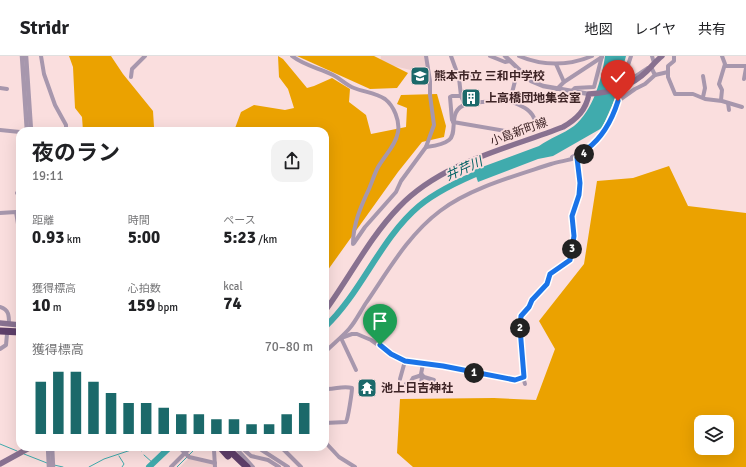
<!DOCTYPE html>
<html lang="ja">
<meta charset="utf-8">
<style>
:root{--surface:#fff;--page:#f2f2f2;--text:#202124;--muted:#757577;--line:#e0e0e0;--accent:#1b696a}
body{margin:0;font-family:Signika,"Noto Sans JP",sans-serif;background:var(--page);color:var(--text);height:100vh;display:flex;flex-direction:column;font-size:15px;white-space:nowrap}
*{box-sizing:border-box;margin:0}
p{font-size:13px;color:var(--muted)}
.icon{flex:none;width:22px;height:22px;fill:none;stroke:currentColor;stroke-width:2;stroke-linecap:round;stroke-linejoin:round}
.map{position:relative;flex:1;overflow:hidden}
.panel{position:absolute;left:16px;top:71px;width:313px;height:324px;display:flex;flex-direction:column;background:var(--surface);border-radius:12px;box-shadow:0 4px 16px #0002}
.panel>*{flex:none}
.tools{position:absolute;left:694px;top:359px;display:grid;gap:8px}
.tools a{display:grid;place-items:center;width:40px;height:40px;border-radius:8px;background:var(--surface);box-shadow:0 4px 16px #0002;font-size:20px}
.pin{position:absolute;display:grid;place-items:center;width:34px;height:34px;color:#fff;margin:-41px -17px;border-radius:50% 50% 50% 0;rotate:-45deg;box-shadow:0 0 4px #0007}
.pin .icon{rotate:45deg}
.km{position:absolute;width:20px;height:20px;margin:-10px;border-radius:50%;background:#222;color:#fff;font-size:11px;line-height:20px;text-align:center}
.round{display:grid;place-items:center;flex:none;width:42px;height:42px;border-radius:12px;background:var(--page)}
.head{display:flex;align-items:center;justify-content:space-between;height:68px;padding:0 16px}
h1{font-size:22px;font-weight:700;line-height:30px}
.metrics{display:grid;grid-template-columns:repeat(3,1fr);gap:6px;height:68px;padding:4px 16px}
.metrics div{display:grid;align-content:center}
.metrics b{font-size:17px;font-weight:700}
.metrics small{font-size:11px;font-weight:400}
.metrics p{font-size:11px}
.chart{height:112px;padding:8px 16px}
.chart p{display:flex;justify-content:space-between}
.chart svg{width:100%;height:72px;margin-top:4px;stroke:var(--accent);stroke-width:6}
header{display:flex;align-items:center;gap:24px;box-sizing:border-box;height:56px;padding:0 20px;background:var(--surface);border-bottom:1px solid var(--line)}
header strong{font-size:19px}
nav{display:flex;gap:22px;margin-inline-start:auto;font-size:14px}
.map>svg:first-child{display:block}
</style>
<header>
<strong>Stridr</strong>
<nav><a>地図</a><a>レイヤ</a><a>共有</a></nav>
</header>
<div class="map">
<svg width="746" height="411" viewBox="0 0 746 411">
<rect width="100%" height="100%" fill="#fadede"/>
<!-- built -->
<g fill="#efcfcf">
<path d="M 381,0 L 425,0 L 428,26 L 416,29 L 414,27 L 411,14 L 380,7 Z"/>
<path d="M 189,402 L 213,408 L 215,411 L 180,411 Z"/>
</g>
<!-- forest -->
<g fill="#eba200" fill-rule="evenodd">
<path d="M 69,0 L 111,0 L 123,18 L 153,55 L 154,71 L 162,75 L 83,75 L 82,61 L 75,52 L 73,11 Z"/>
<path d="M 278,0 L 283,3 L 307,32 L 314,30 L 332,22 L 350,33 L 349,46 L 366,59 L 371,78 L 406,71 L 407,52 L 397,48 L 401,39 L 437,38 L 446,70 L 444,81 L 422,86 L 398,116 L 325,218 L 325,75 L 234,75 L 241,56 L 254,49 L 285,54 L 294,52 L 288,33 L 279,21 Z"/>
<path d="M 297,0 L 374,0 L 408,17 L 397,32 L 370,33 Z"/>
<path d="M 669,110 L 688,150 L 746,157 L 746,411 L 413,411 L 397,397 L 400,343 L 494,342 L 536,344 L 555,293 L 539,265 L 584,208 L 597,125 L 633,122 ZM 701,366 L 727,366 L 727,392 L 701,392 Z"/>
</g>
<!-- water -->
<path fill="#40abad" d="M 605,0 L 626,0 L 614,45 L 602,72 L 553,100 L 538,103 L 478,126 L 474,114 L 539,90 C 550,82 563,78 574,70 C 593,55 602,22 605,0 Z"/>
<g fill="none" stroke-linecap="round" stroke-linejoin="round">
<!-- stream -->
<g stroke="#40abad" stroke-width="1">
<path d="M 0,388 L 17,395"/>
<path d="M 138,392 L 141,395"/>
<path d="M 24,398 L 47,407"/>
<path d="M 144,399 L 153,407"/>
<path d="M 189,399 L 197,391"/>
<path d="M 119,400 L 124,408 L 122,411"/>
<path d="M 54,409 L 63,411"/>
<path d="M 89,411 L 104,403 L 140,391"/>
<path d="M 177,411 L 187,401"/>
</g>
<!-- river -->
<g stroke="#40abad" stroke-width="6">
<path d="M 325,271 C 362,236 380,183 419,150 C 437,135 461,124 483,115"/>
<path d="M 149,411 L 170,391"/>
</g>
<!-- minor -->
<g stroke="#a797ad" stroke-width="4">
<path d="M 41,0 L 44,18 L 55,49 L 66,69 L 66,75"/>
<path d="M 292,0 C 305,10 319,12 333,19 C 341,23 346,29 354,32 C 364,36 376,37 385,43 C 394,50 400,65 398,76 C 396,88 387,97 380,108 C 375,115 373,124 369,133 C 361,150 353,168 353,188"/>
<path d="M 451,0 L 459,22 L 461,40 L 465,49"/>
<path d="M 490,0 L 505,6 L 510,5"/>
<path d="M 519,0 C 542,10 569,10 592,0"/>
<path d="M 631,0 L 624,21 L 624,26 L 627,26 L 648,12 L 652,13 L 655,19"/>
<path d="M 652,0 L 654,7"/>
<path d="M 674,0 L 674,5 L 668,10 L 668,21 L 675,38 L 693,38 L 705,43 L 722,45 L 742,51"/>
<path d="M 556,8 L 564,26"/>
<path d="M 725,10 L 746,10"/>
<path d="M 703,20 L 705,32 L 703,41"/>
<path d="M 131,21 L 132,13 L 145,0"/>
<path d="M 459,22 L 470,21"/>
<path d="M 744,23 L 746,12"/>
<path d="M 0,32 L 7,33"/>
<path d="M 557,33 L 564,26 L 602,1"/>
<path d="M 572,35 L 575,32 L 594,31 L 602,0"/>
<path d="M 721,44 L 722,34 L 719,28 L 725,8 L 722,0"/>
<path d="M 618,45 L 635,33 L 645,28 L 655,19 L 668,16"/>
<path d="M 728,47 L 729,54"/>
<path d="M 452,64 L 450,41 L 452,40 L 461,40"/>
<path d="M 453,66 L 511,76 L 531,73 L 535,65 C 532,53 521,50 510,45"/>
<path d="M 0,74 L 20,76"/>
<path d="M 426,91 C 433,90 443,89 449,84 C 459,76 446,54 467,48 C 480,45 497,46 510,45 L 517,17 L 519,14"/>
<path d="M 572,101 L 587,93"/>
<path d="M 17,137 L 20,137"/>
<path d="M 0,157 L 16,156 L 20,180"/>
<path d="M 354,187 L 365,171 L 396,136 L 401,125 L 426,91 L 434,69 L 430,39 L 430,25 L 426,0"/>
<path d="M 0,251 C 9,254 9,259 9,268"/>
<path d="M 341,282 L 352,278 L 357,278 L 371,284 L 391,298 L 405,305 L 443,311 L 515,324 L 524,321 L 520,276 L 521,260 L 529,251 L 532,244 L 547,228 L 549,220 L 570,204 L 572,198 L 574,178 L 572,171 L 572,160 L 579,139 L 580,127 L 577,102"/>
<path d="M 341,282 L 356,314"/>
<path d="M 0,293 L 6,289 L 7,278"/>
<path d="M 325,296 C 333,288 342,281 349,273 C 356,265 360,256 366,247 C 388,215 408,179 440,155 C 470,132 515,120 551,108 C 564,104 578,104 588,95 L 587,93 C 604,80 620,53 621,32"/>
<path d="M 423,308 L 421,318 L 424,321 L 434,324"/>
<path d="M 523,321 L 525,328"/>
<path d="M 400,323 L 405,305"/>
<path d="M 406,328 L 410,327 L 413,322 L 422,319 L 421,328"/>
<path d="M 325,333 C 335,334 342,329 352,332 C 352,336 348,363 346,366 L 325,367"/>
<path d="M 325,386 L 339,401 L 355,411"/>
<path d="M 179,391 L 189,401 L 215,407"/>
<path d="M 235,391 L 253,411"/>
<path d="M 241,391 L 251,400 L 268,404 L 279,411"/>
<path d="M 257,391 L 288,411"/>
<path d="M 281,391 L 301,411"/>
<path d="M 171,411 L 191,391"/>
<path d="M 215,411 L 214,394 L 217,391"/>
</g>
<!-- tertiary -->
<g stroke="#a797ad" stroke-width="4.5">
<path d="M 22,0 L 27,75"/>
<path d="M 26,0 L 31,75"/>
<path d="M 505,0 L 531,25 L 543,30 L 589,38"/>
<path d="M 48,391 L 49,411"/>
<path d="M 52,391 L 53,411"/>
</g>
<!-- secondary -->
<g stroke="#887190" stroke-width="5.5">
<path d="M 325,255 C 350,221 369,182 399,151 C 442,106 507,93 563,71 C 577,63 586,54 589,38 C 610,37 632,30 647,15 C 652,10 656,5 662,0"/>
<path d="M 0,267 L 20,269"/>
<path d="M 0,408 L 31,391"/>
</g>
<!-- motorway -->
<g stroke="#5e3f6a" stroke-width="7">
<path d="M 0,275 L 20,276"/>
<path d="M 220,391 L 228,400"/>
<path d="M 226,391 L 247,411"/>
</g>
</g>
<g fill="none" stroke-linecap="round" stroke-linejoin="round">
<!-- route casing -->
<g stroke="#fff" stroke-width="8">
<path id="route" d="M 380,289 L 391,298 L 405,305 L 443,310 L 515,324 L 524,321 L 520,272 L 521,260 L 529,251 L 532,244 L 547,228 L 550,218 L 570,204 L 574,180 L 572,160 L 579,139 L 580,127 L 577,102 L 588,95 L 587,93 C 603,81 612,64 618,45"/>
</g>
<!-- route -->
<use href="#route" stroke="#1a73e8" stroke-width="5"/>
</g>
<!-- icons -->
<defs>
<g id="school-square" transform="scale(1)"><rect x="-9" y="-9" width="18" height="18" rx="4" fill="#1b696a" stroke="#fadede"/><path d="M0-5L7-2L0 1L-7-2ZM-4 1L0 2.5L4 1V4Q0 6-4 4Z" fill="#fff"/></g>
<g id="building-square" transform="scale(1)"><rect x="-9" y="-9" width="18" height="18" rx="4" fill="#1b696a" stroke="#fadede"/><path d="M-4-6H4V6H1V3H-1V6H-4ZM-2.5-4.3h1.7v1.8h-1.7ZM.8-4.3h1.7v1.8H.8ZM-2.5-1h1.7V.8h-1.7ZM.8-1h1.7V.8H.8Z" fill="#fff"/></g>
<g id="temple-square" transform="scale(1)"><rect x="-9" y="-9" width="18" height="18" rx="4" fill="#1b696a" stroke="#fadede"/><path d="M0-6L5-2H3V0L6.5 2.5H4V6H1.5V3h-3V6H-4V2.5H-6.5L-3 0V-2H-5Z" fill="#fff"/></g>
</defs>
<g fill-rule="evenodd">
<use href="#school-square" x="420" y="20"/>
<use href="#building-square" x="471" y="42"/>
<use href="#temple-square" x="367" y="332"/>
</g>
<g text-anchor="middle" dominant-baseline="central" stroke-width="3.5" stroke-linejoin="round" paint-order="stroke">
<!-- poi labels -->
<g font-size="12" font-weight="bold" fill="#3e2426" stroke="#fadede" text-anchor="start">
<text x="434" y="20">熊本市立 三和中学校</text>
<text x="485" y="42">上高橋団地集会室</text>
<text x="381" y="332">池上日吉神社</text>
</g>
<!-- street labels -->
<g font-size="12" fill="#3e2426" stroke="#fadede">
<text transform="translate(519 76) rotate(-20)">小島新町線</text>
</g>
<!-- water labels -->
<g font-size="13" font-style="italic" fill="#016163" stroke="#fadede">
<text transform="translate(464 113) rotate(-24)">井芹川</text>
</g>
</g>
</svg>
<div class="tools">
<a><svg class="icon" aria-label="layers" viewBox="0 0 24 24"><path d="M12 4l9 5-9 5-9-5zM3 14l9 5 9-5"/></svg></a>
</div>
<div class="pin" style="left:380px;top:289px;background:#1e9e55"><svg class="icon" aria-label="arrive" viewBox="0 0 24 24"><path d="M6 21V4h12l-3 4 3 4H6"/></svg></div>
<div class="pin" style="left:618px;top:45px;background:#d93025"><svg class="icon" aria-label="check" viewBox="0 0 24 24"><path d="M5 12l5 5 9-10"/></svg></div>
<b class="km" style="left:474px;top:317px">1</b>
<b class="km" style="left:520px;top:272px">2</b>
<b class="km" style="left:572px;top:193px">3</b>
<b class="km" style="left:584px;top:98px">4</b>
<section class="panel">
<div class="head"><div><h1>夜のラン</h1><p>19:11</p></div><a class="round"><svg class="icon" aria-label="share" viewBox="0 0 24 24"><path d="M12 15V3M7 8l5-5 5 5M5 13v7h14v-7"/></svg></a></div>
<div class="metrics">
<div><p>距離</p><b>0.93<small> km</small></b></div>
<div><p>時間</p><b>5:00</b></div>
<div><p>ペース</p><b>5:23<small> /km</small></b></div>
</div>
<div class="metrics">
<div><p>獲得標高</p><b>10<small> m</small></b></div>
<div><p>心拍数</p><b>159<small> bpm</small></b></div>
<div><p>kcal</p><b>74</b></div>
</div>
<div class="chart"><p><span>獲得標高</span>70–80 m</p>
<svg viewBox="0 0 160 44" preserveAspectRatio="none"><path d="M5 44V12M15 44V6M25 44V6M35 44V12M45 44V19M55 44V25M65 44V25M75 44V28M85 44V32M95 44V32M105 44V35M115 44V35M125 44V38M135 44V38M145 44V32M155 44V25"/></svg>
</div>
</section>
</div>
